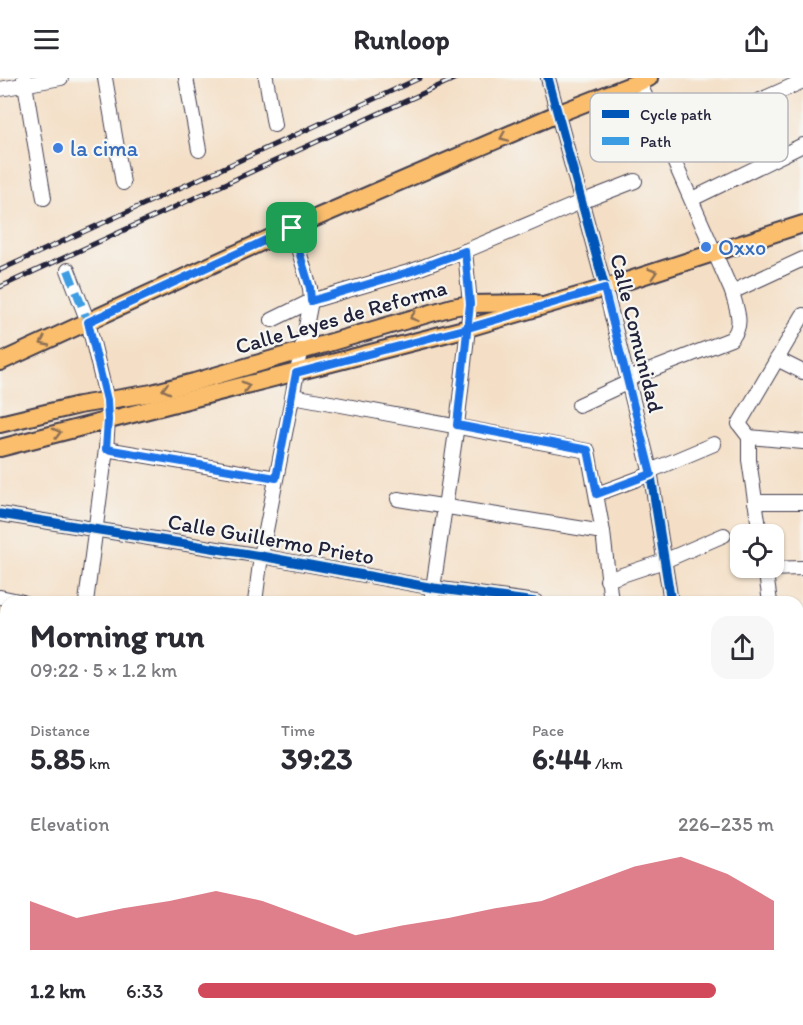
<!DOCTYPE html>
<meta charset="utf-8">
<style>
:root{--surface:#fff;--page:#f7f7f7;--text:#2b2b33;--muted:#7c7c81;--accent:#d1495b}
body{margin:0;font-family:Itim,sans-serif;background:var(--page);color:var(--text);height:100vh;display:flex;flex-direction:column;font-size:22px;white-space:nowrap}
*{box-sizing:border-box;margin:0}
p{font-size:20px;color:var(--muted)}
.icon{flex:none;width:33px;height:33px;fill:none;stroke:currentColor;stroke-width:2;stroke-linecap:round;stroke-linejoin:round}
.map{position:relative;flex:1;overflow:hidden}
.drawer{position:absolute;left:0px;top:518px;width:804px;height:430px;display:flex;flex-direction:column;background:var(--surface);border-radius:18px 18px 0 0;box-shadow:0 2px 4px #0004}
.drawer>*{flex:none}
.controls{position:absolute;left:730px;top:446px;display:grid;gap:12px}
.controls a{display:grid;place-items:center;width:54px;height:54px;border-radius:12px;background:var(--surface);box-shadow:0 2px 4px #0004;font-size:30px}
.pin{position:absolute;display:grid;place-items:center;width:51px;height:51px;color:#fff;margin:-26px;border-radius:12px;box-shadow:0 3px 9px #0006}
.round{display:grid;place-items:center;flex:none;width:63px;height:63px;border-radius:18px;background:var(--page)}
.summary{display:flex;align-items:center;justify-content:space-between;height:102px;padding:0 30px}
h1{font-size:33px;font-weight:700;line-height:45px}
.figures{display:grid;grid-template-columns:repeat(3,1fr);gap:9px;height:102px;padding:6px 30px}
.figures div{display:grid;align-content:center}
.figures b{font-size:30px;font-weight:700}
.figures small{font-size:16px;font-weight:400}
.figures p{font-size:16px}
.chart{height:168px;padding:12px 30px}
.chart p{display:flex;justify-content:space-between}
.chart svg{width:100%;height:108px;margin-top:6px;fill:var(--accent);opacity:.7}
ul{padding:0 30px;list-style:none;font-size:20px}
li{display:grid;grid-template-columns:96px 72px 1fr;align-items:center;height:45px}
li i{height:15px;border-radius:8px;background:var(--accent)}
header{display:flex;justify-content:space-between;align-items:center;height:78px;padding:0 30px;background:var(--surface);font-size:27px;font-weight:700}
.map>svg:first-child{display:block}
</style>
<header><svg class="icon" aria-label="menu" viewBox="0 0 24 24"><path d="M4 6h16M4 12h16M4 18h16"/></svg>Runloop<svg class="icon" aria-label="share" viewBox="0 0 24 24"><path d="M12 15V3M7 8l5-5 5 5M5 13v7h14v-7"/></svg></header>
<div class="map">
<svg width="803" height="947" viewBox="0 0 803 947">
<rect width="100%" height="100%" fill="#f6f6f2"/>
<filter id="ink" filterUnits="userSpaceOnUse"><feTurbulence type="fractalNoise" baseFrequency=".0167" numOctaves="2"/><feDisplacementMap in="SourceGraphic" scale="12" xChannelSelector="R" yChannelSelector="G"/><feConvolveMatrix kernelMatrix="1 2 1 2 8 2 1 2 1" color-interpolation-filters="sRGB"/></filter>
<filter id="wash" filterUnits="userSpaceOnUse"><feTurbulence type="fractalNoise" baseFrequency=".008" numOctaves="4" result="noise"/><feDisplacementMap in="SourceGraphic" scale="24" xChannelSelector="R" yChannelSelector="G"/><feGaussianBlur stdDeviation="1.35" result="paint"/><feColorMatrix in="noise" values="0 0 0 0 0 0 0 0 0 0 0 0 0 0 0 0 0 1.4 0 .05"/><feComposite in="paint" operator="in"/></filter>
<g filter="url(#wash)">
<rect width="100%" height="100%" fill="#f4dfc6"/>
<!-- green -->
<path fill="#96d389" stroke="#5c7a62" stroke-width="1.5" d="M 0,568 L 6,569 L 6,909 L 0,904 Z"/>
</g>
<g filter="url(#ink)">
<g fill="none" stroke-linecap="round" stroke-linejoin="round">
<!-- minor casing -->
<g stroke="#423e50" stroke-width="16">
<g id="minor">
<path d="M 24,0 L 44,120"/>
<path d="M 105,0 L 123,105"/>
<path d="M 186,0 L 199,72"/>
<path d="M 266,0 L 274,47"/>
<path d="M 548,0 L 605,210 L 650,392 L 671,524"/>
<path d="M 0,11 L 61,0"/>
<path d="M 667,64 L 803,3"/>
<path d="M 692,121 L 803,67"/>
<path d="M 68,192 L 88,244 L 107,322 L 108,342 L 106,371 L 86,524"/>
<path d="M 732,214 L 803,181"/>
<path d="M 272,242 L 311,223 L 412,193 L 465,173 L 581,124 L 635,103"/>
<path d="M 777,281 L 803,294"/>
<path d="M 628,301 L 731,261 C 745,247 736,230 732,214 L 639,4"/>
<path d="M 293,318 L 588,373 L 603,454 L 611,524"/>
<path d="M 579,327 L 629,304"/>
<path d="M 749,359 L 803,364"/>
<path d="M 106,371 L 276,400"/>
<path d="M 650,393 L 714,366"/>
<path d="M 597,416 L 651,396"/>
<path d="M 398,421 L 603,454"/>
<path d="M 755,424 L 803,424"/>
<path d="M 0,436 L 261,478 L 434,510 L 536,524"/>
<path d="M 760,456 L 749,382 L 749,359 L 739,346 L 803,237"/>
<path d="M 765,489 L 770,524"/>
<path d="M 765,491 L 803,490"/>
<path d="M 607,502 L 664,483 L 724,457"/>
<path d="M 0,519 L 23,524"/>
<path d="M 255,524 L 261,478 L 311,223 L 310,210 L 292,150"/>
<path d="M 431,524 L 457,347 L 468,250 L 470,226 L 465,173"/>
<path d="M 798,560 L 803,560"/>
<path d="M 0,561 L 6,562"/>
<path d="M 798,622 L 803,622"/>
<path d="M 798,656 L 803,657"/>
<path d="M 798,799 L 803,799"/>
<path d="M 798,821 L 803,822"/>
<path d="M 745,942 L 780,947"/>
<path d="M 0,945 L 2,947"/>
<path d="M 132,947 L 135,942"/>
<path d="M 180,947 L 180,942"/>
<path d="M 243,947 L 247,947"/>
<path d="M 340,947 L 343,942"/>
<path d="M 412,947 L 416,942"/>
<path d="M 450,947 L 454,942"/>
<path d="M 467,947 L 467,942"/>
<path d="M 537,947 L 537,942"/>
<path d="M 610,947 L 611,942"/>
<path d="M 684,947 L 685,942"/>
</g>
</g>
<!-- major casing -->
<g stroke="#423e50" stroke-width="20">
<g id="major">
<path d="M 0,284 L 292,150 L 557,36 L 649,0"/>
<path d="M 0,346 L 79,327 L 152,315 L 194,304 L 452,229 L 470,226 L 535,225"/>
<path d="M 0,370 L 468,250 L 605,210 L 803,146"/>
</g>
</g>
<!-- minor -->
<use href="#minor" stroke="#fff" stroke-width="14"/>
<!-- major -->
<use href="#major" stroke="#fabe6d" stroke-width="16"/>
<!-- rail casing -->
<g stroke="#22223b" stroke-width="5">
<g id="rail">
<path d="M 0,192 L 420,0"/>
<path d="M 0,209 L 456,0"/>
</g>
</g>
<!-- rail -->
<use href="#rail" stroke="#f6f6f2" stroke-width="3" stroke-dasharray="9" stroke-linecap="butt"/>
<!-- quiet -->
<path stroke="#3c9ce2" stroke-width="8" stroke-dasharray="15 8" stroke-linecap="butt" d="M 68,192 L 88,244"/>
<!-- cycleway casing -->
<g stroke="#f6f6f2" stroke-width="13">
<g id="cycleway">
<path d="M 548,0 L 605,210 L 650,392 L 671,524"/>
<path d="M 0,436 L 261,478 L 434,510 L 536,524"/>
</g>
</g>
<!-- cycleway -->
<use href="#cycleway" stroke="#0057b8" stroke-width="9"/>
</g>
<!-- one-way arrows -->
<defs><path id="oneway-chevron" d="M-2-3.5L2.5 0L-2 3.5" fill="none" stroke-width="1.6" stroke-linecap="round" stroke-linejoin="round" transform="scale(1.5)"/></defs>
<g stroke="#8e7054">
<use href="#oneway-chevron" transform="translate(504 59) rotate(157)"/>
<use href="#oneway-chevron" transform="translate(653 195) rotate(-17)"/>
<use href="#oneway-chevron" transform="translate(414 239) rotate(163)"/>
<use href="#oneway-chevron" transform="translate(44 264) rotate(155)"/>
<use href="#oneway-chevron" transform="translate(246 308) rotate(-15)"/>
<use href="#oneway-chevron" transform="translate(166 311) rotate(166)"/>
<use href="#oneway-chevron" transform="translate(57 355) rotate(-15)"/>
</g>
</g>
<g fill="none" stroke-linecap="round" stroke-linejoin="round" filter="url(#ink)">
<!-- route casing -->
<g stroke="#fff" stroke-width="12">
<path id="route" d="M 292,150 L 88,244 L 107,322 L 108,342 L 106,371 L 276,400 L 296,295 L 468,250 L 604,210 L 651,396 L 597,416 L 588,372 L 457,347 L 470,226 L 465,173 L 412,193 L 311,223 L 310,210 L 292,150"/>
</g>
<!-- route -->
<use href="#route" stroke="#1a73e8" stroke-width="8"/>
</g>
<!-- markers -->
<g fill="#3f7fe0" stroke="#f6f6f2" stroke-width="2">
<circle cx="58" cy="70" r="6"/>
<circle cx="706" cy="169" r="6"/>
</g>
<g text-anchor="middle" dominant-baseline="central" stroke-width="4.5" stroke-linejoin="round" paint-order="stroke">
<!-- shop labels -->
<g font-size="22" fill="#366cbe" stroke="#f6f6f2" text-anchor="start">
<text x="70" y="70">la cima</text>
<text x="718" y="169">Oxxo</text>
</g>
<!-- street labels -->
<g font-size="22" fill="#22223b" stroke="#f6f6f2">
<text transform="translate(341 239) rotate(-16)">Calle Leyes de Reforma</text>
<text transform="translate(637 255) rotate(76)">Calle Comunidad</text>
<text transform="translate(271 461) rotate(10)">Calle Guillermo Prieto</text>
</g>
</g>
<!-- legend -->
<rect x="590" y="15" width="198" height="69" rx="9" fill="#f6f6f2" stroke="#b6b6bb" stroke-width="1.5"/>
<rect x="602" y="32" width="27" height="8" fill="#0057b8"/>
<rect x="602" y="59" width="27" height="8" fill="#3c9ce2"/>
<g font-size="16" fill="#22223b">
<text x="640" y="42">Cycle path</text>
<text x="640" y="69">Path</text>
</g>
</svg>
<div class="controls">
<a><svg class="icon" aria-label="locate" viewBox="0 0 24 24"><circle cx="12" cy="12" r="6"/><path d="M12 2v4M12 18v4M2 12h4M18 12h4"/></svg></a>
</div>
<div class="pin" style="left:292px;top:150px;background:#1e9e55"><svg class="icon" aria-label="arrive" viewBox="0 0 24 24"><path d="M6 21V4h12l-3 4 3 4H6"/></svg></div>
<section class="drawer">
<div class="summary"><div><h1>Morning run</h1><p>09:22 · 5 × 1.2 km</p></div><a class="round"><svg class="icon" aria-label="share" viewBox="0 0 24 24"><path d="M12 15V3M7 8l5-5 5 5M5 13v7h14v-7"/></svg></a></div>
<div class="figures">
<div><p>Distance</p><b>5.85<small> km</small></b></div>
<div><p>Time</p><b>39:23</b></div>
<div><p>Pace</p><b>6:44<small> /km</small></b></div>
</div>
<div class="chart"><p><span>Elevation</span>226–235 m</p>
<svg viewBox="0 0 160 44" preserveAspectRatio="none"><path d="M0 44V24L10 31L20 27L30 24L40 20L50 24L60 31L70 38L80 34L90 31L100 27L110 24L120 17L130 10L140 6L150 13L160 24V44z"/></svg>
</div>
<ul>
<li><b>1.2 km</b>6:33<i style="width:90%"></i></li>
</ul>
</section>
</div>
